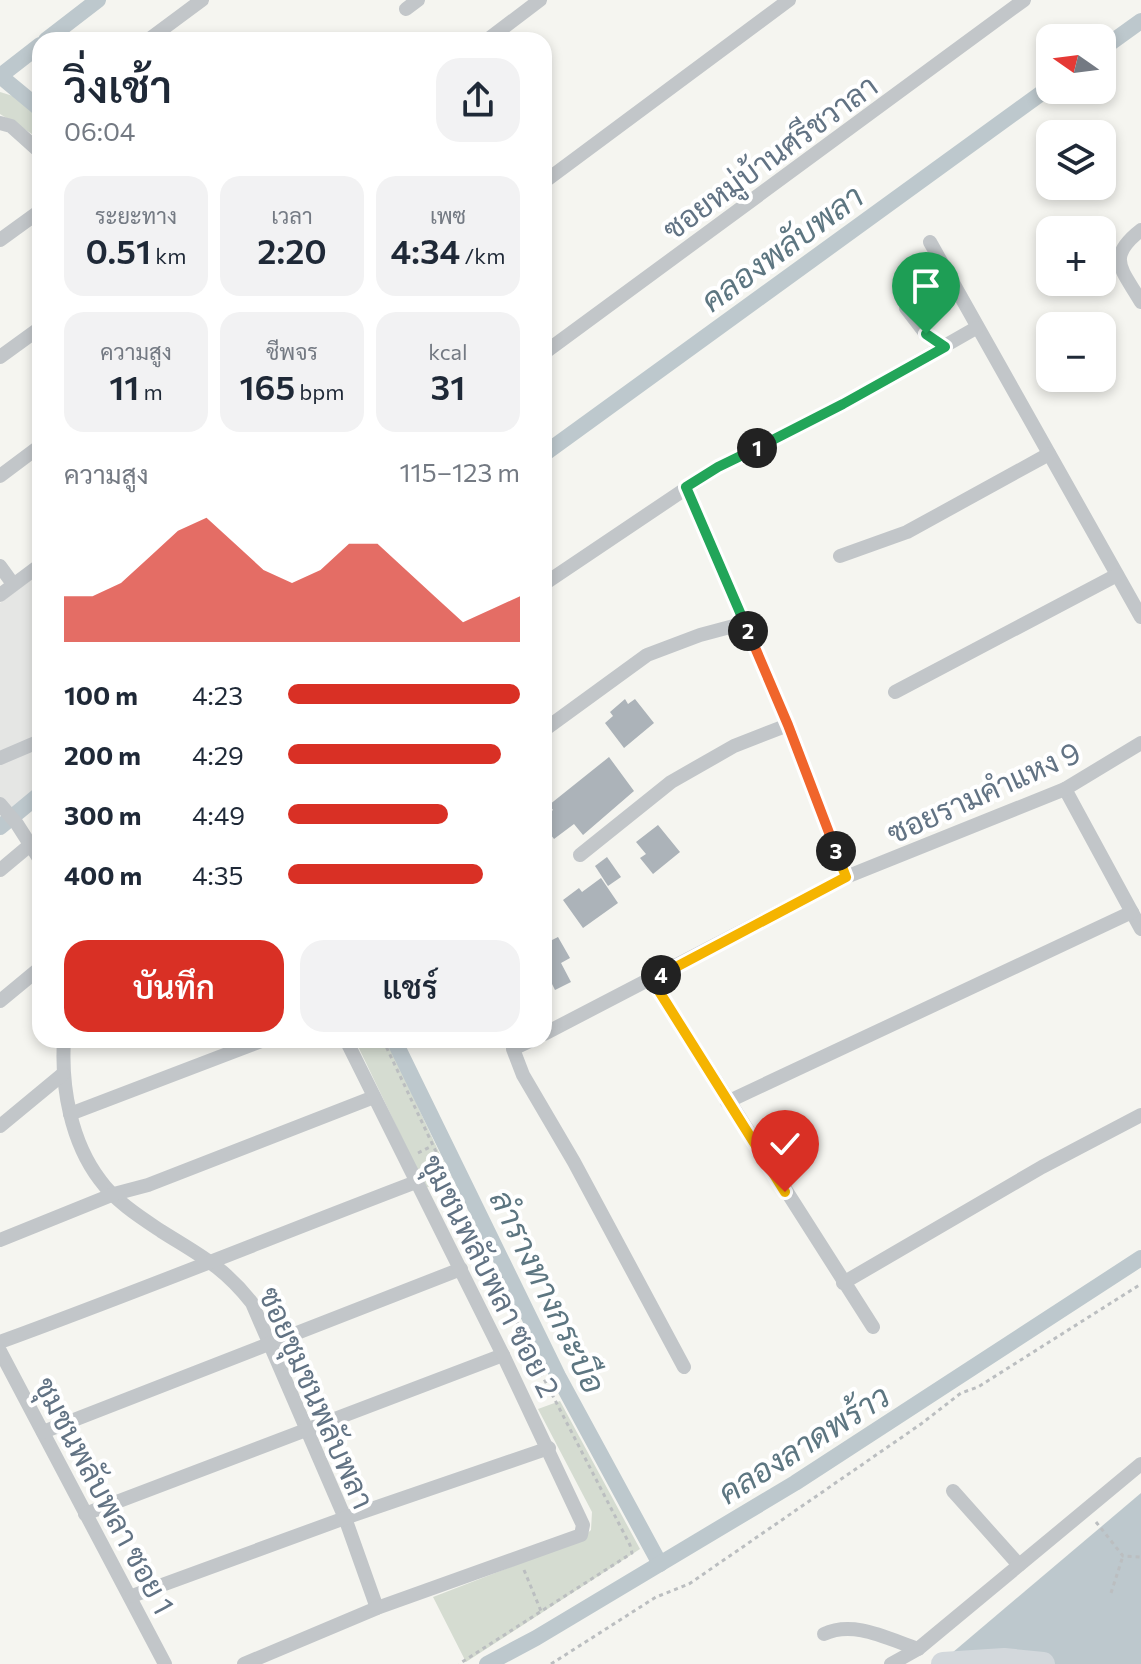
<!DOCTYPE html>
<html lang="th">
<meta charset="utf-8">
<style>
:root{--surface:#fff;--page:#f2f2f3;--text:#1f2937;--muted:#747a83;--accent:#d93025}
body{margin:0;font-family:Commissioner,Sarabun,sans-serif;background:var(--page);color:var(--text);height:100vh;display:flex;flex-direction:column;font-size:30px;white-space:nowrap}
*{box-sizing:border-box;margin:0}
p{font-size:26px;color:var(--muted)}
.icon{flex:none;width:44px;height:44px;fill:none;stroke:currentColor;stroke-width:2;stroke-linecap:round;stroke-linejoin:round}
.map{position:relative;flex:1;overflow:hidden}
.panel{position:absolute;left:32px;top:32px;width:520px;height:1016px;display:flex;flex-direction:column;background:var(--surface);border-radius:24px;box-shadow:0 4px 12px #0003}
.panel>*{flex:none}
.needle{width:52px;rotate:284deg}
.tools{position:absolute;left:1036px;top:24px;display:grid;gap:16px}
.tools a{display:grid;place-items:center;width:80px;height:80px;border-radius:16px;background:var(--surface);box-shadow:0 4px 12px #0003;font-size:40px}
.pin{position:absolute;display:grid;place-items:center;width:68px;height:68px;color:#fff;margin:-82px -34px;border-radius:50% 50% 50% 0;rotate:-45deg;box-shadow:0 0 8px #0007}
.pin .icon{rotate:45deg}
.km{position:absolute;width:40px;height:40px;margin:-20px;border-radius:50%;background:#222;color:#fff;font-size:22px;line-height:40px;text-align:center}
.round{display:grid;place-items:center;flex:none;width:84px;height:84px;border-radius:24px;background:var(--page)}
.overview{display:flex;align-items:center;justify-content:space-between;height:136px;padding:0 32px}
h1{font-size:44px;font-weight:600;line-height:60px}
.metrics{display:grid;grid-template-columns:repeat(3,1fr);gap:12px;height:136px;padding:8px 32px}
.metrics div{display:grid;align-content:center;border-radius:20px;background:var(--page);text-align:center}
.metrics b{font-size:34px;font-weight:600}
.metrics small{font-size:22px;font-weight:400}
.metrics p{font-size:22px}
.chart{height:224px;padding:16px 32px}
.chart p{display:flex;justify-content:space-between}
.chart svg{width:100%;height:144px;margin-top:8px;fill:var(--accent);opacity:.7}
.action{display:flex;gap:16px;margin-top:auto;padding:16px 32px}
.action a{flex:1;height:92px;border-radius:24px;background:var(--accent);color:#fff;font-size:32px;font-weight:600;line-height:92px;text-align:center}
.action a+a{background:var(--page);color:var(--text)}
ul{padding:0 32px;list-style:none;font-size:26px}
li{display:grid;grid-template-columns:128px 96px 1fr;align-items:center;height:60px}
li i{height:20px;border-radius:10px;background:var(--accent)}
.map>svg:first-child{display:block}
</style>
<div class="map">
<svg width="1141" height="1664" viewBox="0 0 1141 1664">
<rect width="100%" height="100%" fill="#f5f5f0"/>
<!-- built -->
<path fill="#e5e6e4" d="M 40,573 L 40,790 L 0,816 L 0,603 Z"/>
<!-- green -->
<g fill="#d5dcd1">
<path d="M 0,92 L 13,96 L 40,118 L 40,139 L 0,114 Z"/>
<path d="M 355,1040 L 387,1040 L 450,1176 L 426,1188 Z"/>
<path d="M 560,1401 L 640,1549 L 466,1662 L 433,1597 L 580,1540 L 591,1530 L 592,1512 L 538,1409 Z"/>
</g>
<!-- water -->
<path fill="#bdc8cd" d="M 1141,1493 L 1141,1664 L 939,1664 Z"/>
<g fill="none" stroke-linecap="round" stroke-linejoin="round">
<!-- canal -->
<g stroke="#bdc8cd" stroke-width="16">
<path d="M 46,40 L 98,0"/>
<path d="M 1102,49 L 1141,21"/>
<path d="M 0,76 L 40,109"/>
<path d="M 0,76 L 40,45"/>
<path d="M 544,454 L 1050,87"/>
<path d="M 0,827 L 40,794"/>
<path d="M 394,1040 L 558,1376 L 660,1564"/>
<path d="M 487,1664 L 536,1638 L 795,1483 L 1141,1258"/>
</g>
</g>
<!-- building -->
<g fill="#acb3b9">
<path d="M 625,699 L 628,704 L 635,699 L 654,723 L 624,748 L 605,723 L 613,716 L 610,712 Z"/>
<path d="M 609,757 L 634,791 L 583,835 L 574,824 L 554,839 L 544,826 L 544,817 L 553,810 L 549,805 Z"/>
<path d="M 658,825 L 680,852 L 653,874 L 640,858 L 646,854 L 636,842 Z"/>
<path d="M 607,857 L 621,877 L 608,886 L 595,866 Z"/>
<path d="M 601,878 L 618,903 L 583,928 L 563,900 L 579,888 L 582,892 Z"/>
<path d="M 558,937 L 570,958 L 561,963 L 571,982 L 555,990 L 544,968 L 544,944 Z"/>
</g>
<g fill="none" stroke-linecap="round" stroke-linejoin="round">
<!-- path -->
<g stroke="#bbbec0" stroke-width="3" stroke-dasharray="4 4" stroke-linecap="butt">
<path d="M 383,1040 L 541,1373 L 630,1545 L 632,1553 L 459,1664"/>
<path d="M 418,1153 L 432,1146"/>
<path d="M 1096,1522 L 1123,1556 L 1141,1557"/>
<path d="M 524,1570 L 541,1611"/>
<path d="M 1111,1593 L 1123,1556"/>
<path d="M 551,1664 L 656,1597 L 689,1584 L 921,1424 L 961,1393 L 978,1387 L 1141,1284"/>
</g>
<!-- street -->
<g stroke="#c2c6c9" stroke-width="14">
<path d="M 406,9 L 418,0"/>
<path d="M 148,40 L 202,0"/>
<path d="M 487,40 L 540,0"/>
<path d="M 0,123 L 11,126 L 40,152"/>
<path d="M 544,182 L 789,0"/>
<path d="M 1141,230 C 1105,258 1122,269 1141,302"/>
<path d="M 0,240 L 40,211"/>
<path d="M 930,242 L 1141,617"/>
<path d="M 906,308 L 926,334 L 945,347"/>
<path d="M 544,353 L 1024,0"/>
<path d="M 0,357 L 40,328"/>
<path d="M 0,476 L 40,446"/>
<path d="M 686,487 L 788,725 L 846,877"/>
<path d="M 840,556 L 907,532 L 1049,454"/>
<path d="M 0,566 L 13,584"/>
<path d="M 544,584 L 718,467 L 843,404 L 976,328"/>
<path d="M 0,595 L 40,565"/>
<path d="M 895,692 L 1117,575"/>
<path d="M 544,730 L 647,655 L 700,635 L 745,623"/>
<path d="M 0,758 L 40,741"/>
<path d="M 1065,789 L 1141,929"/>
<path d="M 0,804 L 17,824 L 40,860"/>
<path d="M 580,855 L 671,782 L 734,746 L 788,725"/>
<path d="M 0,870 L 30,845"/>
<path d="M 652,980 L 873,1327"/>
<path d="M 0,1001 L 40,968"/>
<path d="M 544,1034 L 846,877 L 1065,789 L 1141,743"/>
<path d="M 64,1040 C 61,1087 71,1142 100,1180 C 115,1201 140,1217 161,1231 C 199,1255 223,1266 252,1303 L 345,1518 L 377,1608"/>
<path d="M 532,1040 L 513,1049 L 523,1075 L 574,1162 L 684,1367"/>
<path d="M 727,1102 L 1132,912"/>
<path d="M 70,1114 L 264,1040"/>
<path d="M 0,1126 L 63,1074"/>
<path d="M 0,1240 L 114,1194 L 148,1185 L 374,1097"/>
<path d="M 843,1283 L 1042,1167 L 1141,1115"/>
<path d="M 0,1342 C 140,1291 277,1235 416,1182"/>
<path d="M 0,1351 L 165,1664"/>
<path d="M 43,1432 L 461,1269"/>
<path d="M 953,1491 L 1019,1565"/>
<path d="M 85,1514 L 503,1355"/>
<path d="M 132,1596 L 345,1518 L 549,1448"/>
<path d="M 824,1634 C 854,1620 888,1639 918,1649"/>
<path d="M 244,1664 L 377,1608 L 581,1535 L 583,1525 L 503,1355 L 346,1040"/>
<path d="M 891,1664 L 918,1649 L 1141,1464"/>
</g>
<!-- highway -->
<path stroke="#d3d8dc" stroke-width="24" d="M 943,1664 L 1004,1660 L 1043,1664"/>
</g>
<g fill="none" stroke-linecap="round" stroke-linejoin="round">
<!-- split-1 casing -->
<g stroke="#fff" stroke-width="16">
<path id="split-1" d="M 757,448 L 843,404 L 945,347 L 926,334"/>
</g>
<!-- split-2 casing -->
<g stroke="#fff" stroke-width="16">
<path id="split-2" d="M 748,631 L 686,487 L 718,467 L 757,448"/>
</g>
<!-- split-3 casing -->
<g stroke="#fff" stroke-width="16">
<path id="split-3" d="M 748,631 L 788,725 L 836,851"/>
</g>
<!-- split-4 casing -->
<g stroke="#fff" stroke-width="16">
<path id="split-4" d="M 661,975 L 846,877 L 836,851"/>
</g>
<!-- split-5 casing -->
<g stroke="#fff" stroke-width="16">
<path id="split-5" d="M 661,975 L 652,980 L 785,1192"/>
</g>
<!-- split-1 -->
<use href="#split-1" stroke="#22a559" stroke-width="10"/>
<!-- split-2 -->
<use href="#split-2" stroke="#22a559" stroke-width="10"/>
<!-- split-3 -->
<use href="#split-3" stroke="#f0652b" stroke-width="10"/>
<!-- split-4 -->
<use href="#split-4" stroke="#f5b400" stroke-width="10"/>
<!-- split-5 -->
<use href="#split-5" stroke="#f5b400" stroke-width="10"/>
</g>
<g text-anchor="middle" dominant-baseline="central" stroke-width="8" stroke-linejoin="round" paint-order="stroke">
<!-- street labels -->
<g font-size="30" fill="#627384" stroke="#fff">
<text transform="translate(769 156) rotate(-36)">ซอยหมู่บ้านศรีชวาลา</text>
<text transform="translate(983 791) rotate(-24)">ซอยรามคำแหง 9</text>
<text transform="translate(492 1275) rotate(63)">ชุมชนพลับพลา ซอย 2</text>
<text transform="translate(318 1397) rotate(66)">ซอยชุมชนพลับพลา</text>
<text transform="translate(106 1495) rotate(62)">ชุมชนพลับพลา ซอย 1</text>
</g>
<!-- water labels -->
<g font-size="32" font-style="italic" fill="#5d7681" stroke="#fff">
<text transform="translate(781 247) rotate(-36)">คลองพลับพลา</text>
<text transform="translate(549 1291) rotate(64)">ลำรางทางกระบือ</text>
<text transform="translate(803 1443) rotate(-32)">คลองลาดพร้าว</text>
</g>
</g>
</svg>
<div class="tools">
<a><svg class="needle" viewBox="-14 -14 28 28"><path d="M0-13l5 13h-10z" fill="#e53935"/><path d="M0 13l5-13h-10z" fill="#747a83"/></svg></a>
<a><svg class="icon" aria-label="layers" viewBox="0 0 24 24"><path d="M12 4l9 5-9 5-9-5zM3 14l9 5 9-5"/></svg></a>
<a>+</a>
<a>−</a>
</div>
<div class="pin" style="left:926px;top:334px;background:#1e9e55"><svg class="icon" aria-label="arrive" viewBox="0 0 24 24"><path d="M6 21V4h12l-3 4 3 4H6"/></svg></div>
<div class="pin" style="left:785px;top:1192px;background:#d93025"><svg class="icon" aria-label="check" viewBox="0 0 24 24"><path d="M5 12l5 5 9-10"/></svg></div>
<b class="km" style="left:757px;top:448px">1</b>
<b class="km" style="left:748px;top:631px">2</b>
<b class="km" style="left:836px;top:851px">3</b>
<b class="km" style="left:661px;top:975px">4</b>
<section class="panel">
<div class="overview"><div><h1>วิ่งเช้า</h1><p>06:04</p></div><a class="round"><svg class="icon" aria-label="share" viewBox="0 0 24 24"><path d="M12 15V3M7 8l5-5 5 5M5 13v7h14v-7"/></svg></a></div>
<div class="metrics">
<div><p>ระยะทาง</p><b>0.51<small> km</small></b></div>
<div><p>เวลา</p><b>2:20</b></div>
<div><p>เพซ</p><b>4:34<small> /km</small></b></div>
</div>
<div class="metrics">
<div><p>ความสูง</p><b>11<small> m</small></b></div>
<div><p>ชีพจร</p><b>165<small> bpm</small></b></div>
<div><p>kcal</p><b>31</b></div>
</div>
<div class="chart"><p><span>ความสูง</span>115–123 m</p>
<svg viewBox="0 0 160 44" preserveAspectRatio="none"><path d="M0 44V30L10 30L20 26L30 18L40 10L50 6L60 14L70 22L80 26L90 22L100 14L110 14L120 22L130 30L140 38L150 34L160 30V44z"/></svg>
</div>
<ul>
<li><b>100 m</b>4:23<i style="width:100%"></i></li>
<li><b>200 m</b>4:29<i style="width:92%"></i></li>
<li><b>300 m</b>4:49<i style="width:69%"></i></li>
<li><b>400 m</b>4:35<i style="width:84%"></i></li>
</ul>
<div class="action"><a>บันทึก</a><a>แชร์</a></div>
</section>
</div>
